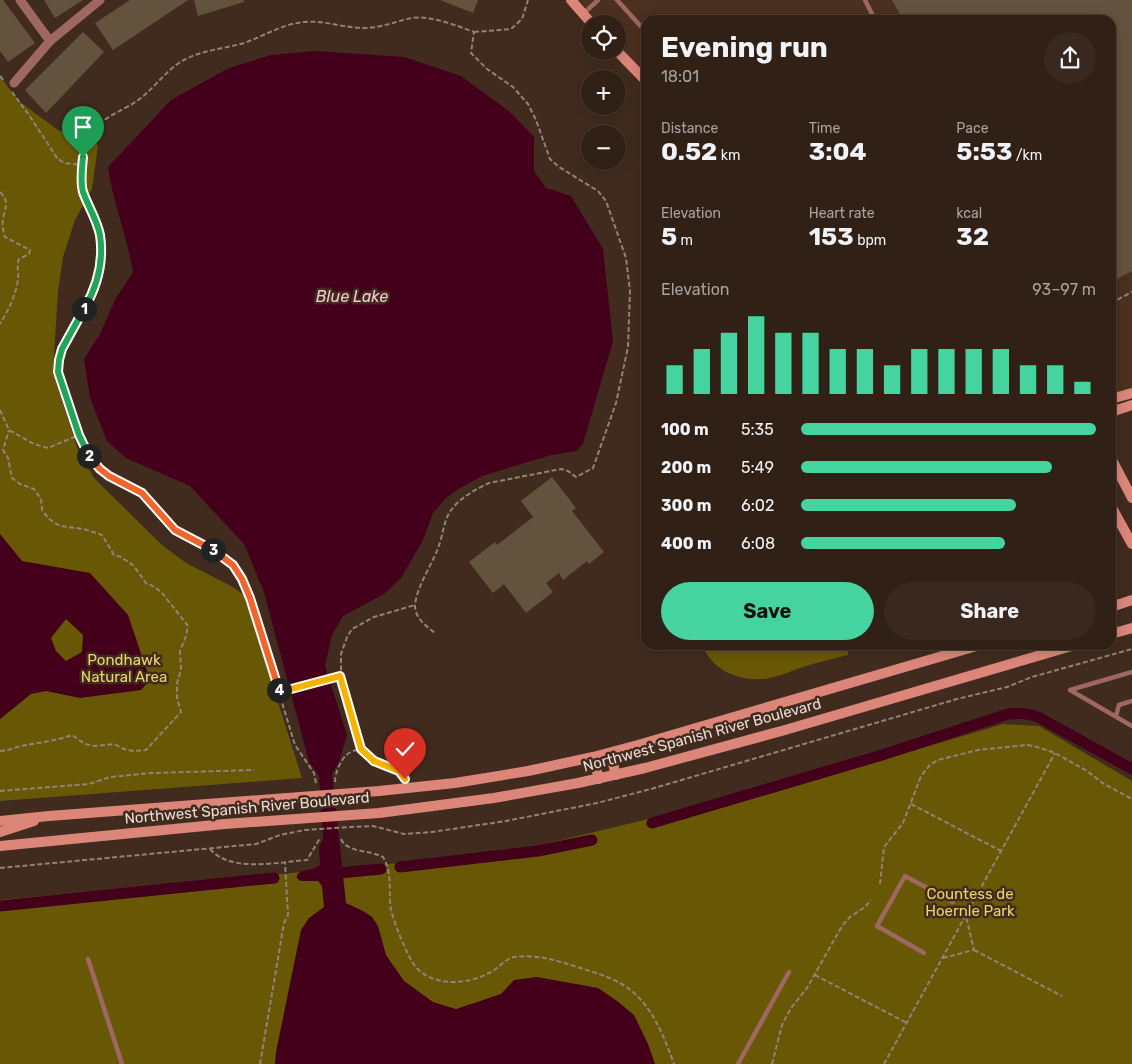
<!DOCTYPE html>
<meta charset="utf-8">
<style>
:root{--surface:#302016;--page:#38281f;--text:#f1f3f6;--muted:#a8a3a1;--line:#4b3e35;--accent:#45d49f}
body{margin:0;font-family:Rubik,sans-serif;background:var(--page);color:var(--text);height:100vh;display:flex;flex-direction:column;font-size:19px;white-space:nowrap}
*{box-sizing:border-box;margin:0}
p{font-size:16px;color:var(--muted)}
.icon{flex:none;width:28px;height:28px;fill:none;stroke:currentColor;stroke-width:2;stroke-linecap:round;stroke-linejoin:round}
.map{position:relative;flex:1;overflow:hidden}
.sheet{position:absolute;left:641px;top:15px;width:475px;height:635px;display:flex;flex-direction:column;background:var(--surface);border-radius:15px;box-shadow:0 2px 12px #0003,0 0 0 1px var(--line)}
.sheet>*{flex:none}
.fabs{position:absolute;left:581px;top:15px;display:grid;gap:10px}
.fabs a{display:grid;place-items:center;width:45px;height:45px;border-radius:50%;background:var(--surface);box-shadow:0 2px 12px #0003,0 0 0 1px var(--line);font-size:25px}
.pin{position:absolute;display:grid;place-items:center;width:42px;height:42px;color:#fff;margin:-51px -21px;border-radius:50% 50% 50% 0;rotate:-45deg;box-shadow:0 0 5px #0007}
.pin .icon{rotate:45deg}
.km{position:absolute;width:25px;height:25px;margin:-12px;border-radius:50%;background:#222;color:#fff;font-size:14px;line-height:25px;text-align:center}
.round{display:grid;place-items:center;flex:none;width:52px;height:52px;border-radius:26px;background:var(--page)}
.overview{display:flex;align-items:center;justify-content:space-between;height:85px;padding:0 20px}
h1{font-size:28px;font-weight:700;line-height:38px}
.figures{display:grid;grid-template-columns:repeat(3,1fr);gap:8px;height:85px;padding:5px 20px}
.figures div{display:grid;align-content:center}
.figures b{font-size:25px;font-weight:700}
.figures small{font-size:14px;font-weight:400}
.figures p{font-size:14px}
.chart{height:140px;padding:10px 20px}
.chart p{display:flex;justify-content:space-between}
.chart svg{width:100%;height:90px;margin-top:5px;stroke:var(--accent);stroke-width:6}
.action{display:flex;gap:10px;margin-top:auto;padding:10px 20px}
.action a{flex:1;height:58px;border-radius:30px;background:var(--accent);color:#111;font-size:20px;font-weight:700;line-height:58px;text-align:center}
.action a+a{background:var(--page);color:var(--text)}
ul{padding:0 20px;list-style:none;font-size:16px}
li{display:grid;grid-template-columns:80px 60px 1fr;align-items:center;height:38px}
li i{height:12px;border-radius:6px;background:var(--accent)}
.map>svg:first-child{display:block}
</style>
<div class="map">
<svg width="1132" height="1064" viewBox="0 0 1132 1064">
<rect width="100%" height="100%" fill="#402b1e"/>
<!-- built -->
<path fill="#4b301f" d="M 571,0 L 1132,0 L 1132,393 L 1111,399 L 1111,20 L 646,20 L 646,81 L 618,51 L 618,24 L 592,24 Z"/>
<!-- green -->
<g fill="#685806">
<path d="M 0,77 L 20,102 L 58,130 L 98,145 L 92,189 L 75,220 L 63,257 L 58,291 L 53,373 L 78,450 L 94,478 L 162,545 L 186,563 L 231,586 L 244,595 L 302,778 L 0,801 Z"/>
<path d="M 703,645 L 848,645 L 848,655 C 833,659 818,662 803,667 C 793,670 781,676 770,678 C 744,683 711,672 703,645 Z"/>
<path d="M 1003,724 L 1039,726 L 1132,781 L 1132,1064 L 0,1064 L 0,900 L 507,853 L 832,775 Z"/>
</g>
<!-- water -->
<g fill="#44001a" fill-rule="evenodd">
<path d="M 315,51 L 404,57 L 461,76 L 510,112 L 534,137 L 534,171 L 546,188 L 571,196 L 603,249 L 613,341 L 583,444 L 576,451 L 551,455 L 482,476 L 458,489 L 446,498 L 433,513 L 423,540 L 401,578 L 384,594 L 343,616 L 332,635 L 325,666 L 347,735 L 339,762 L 332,774 L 346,903 L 363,911 L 372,917 L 378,926 L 386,955 L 404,981 L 433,1002 L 456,1009 L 501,994 L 514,980 L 537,977 L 598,988 L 617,1001 L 634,1015 L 648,1044 L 655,1064 L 275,1064 L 276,1052 L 301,930 L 309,918 L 324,907 L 322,886 L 318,881 L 300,881 L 297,878 L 297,875 C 304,867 312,872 320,865 L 319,847 L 323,839 L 319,776 L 309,762 L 264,592 L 244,544 L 190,486 L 126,458 L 107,441 L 90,398 L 84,359 L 100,334 L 116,298 L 133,272 C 127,236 113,203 108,167 L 171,100 L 229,68 L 271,55 Z"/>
<path d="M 0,534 L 22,561 L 90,573 L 128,615 L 150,680 L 141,690 L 80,698 L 46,691 L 31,694 L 0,719 ZM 66,619 L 83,635 L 82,652 L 66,661 L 56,651 L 51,638 Z"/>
</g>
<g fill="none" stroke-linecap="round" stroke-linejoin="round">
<!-- canal -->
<g stroke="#44001a" stroke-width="11">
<path d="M 652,823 L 882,755 L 1008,714 C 1019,713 1028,713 1038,717 L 1132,769"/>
<path d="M 400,867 L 538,851 L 592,840"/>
<path d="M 329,874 L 381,869"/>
<path d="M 0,906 L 274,878"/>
</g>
</g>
<!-- building -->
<g fill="#63533e">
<path d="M 0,0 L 3,0 L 35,43 L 8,62 L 0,51 Z"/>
<path d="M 44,0 L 83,0 L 55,18 Z"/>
<path d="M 130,0 L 188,0 L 113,50 L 95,23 Z"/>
<path d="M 194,0 L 244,0 L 244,2 L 198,16 Z"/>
<path d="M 440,0 L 478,0 L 473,13 Z"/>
<path d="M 892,0 L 1132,0 L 1132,271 L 1111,282 L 1111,20 L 903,20 Z"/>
<path d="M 83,32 L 104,52 L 46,113 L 25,90 Z"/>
<path d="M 552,477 L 576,508 L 572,511 L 604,552 L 589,564 L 587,561 L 563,580 L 559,573 L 546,583 L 553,592 L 526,613 L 504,584 L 493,593 L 469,562 L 495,542 L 497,545 L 533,517 L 521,501 Z"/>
</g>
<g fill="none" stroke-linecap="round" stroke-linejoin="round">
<!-- path -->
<g stroke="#938277" stroke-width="2" stroke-dasharray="5 2.5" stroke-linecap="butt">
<path d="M 474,32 L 511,29 L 522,19 L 528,0"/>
<path d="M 0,76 L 5,82"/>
<path d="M 12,92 L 29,115 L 57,158 L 64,163 L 82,165"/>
<path d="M 0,192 C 10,202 5,207 3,219 C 2,225 3,231 5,237 L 30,250 L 29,254 L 19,259 C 16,266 19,272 18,279 C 16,295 8,311 0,324"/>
<path d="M 1111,303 L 1132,292"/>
<path d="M 0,410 L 9,430 L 34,444 L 48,448 L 79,435"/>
<path d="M 280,692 L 340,676"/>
<path d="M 0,751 C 8,751 13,748 20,746 C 38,743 55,741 72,735 L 85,744 L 94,746 L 114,744 L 124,749 L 133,751 L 146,750 L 181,712 L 177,698 L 177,683 L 181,670 L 180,651 L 186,636 L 188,626 L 163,594 L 155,587 L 146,583 L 134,566 L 121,557 L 114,555 L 102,535 L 84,529 L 60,526 L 49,519 L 42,510 L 41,499 L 34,489 L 20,484 L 12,478 L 8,458 L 3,450 L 9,430"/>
<path d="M 405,778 L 399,771 L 374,761 L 361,749 L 341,676 L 341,654 L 347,637 L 352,629 L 374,617 L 415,605"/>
<path d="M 335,782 C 335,773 341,758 349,753 C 352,751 357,750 360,749"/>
<path d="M 316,783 L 314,773 L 295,745 L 250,598 L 233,565 L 210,548 L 175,530 L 141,493 L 109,477 L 100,469 L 83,446 L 58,372 C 60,331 99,302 101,261 C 101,252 101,242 100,234 C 98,226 93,217 90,209 C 80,185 78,161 89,136 C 98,119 122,111 137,101 C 154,89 165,71 182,61 C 201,50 224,49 244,43 C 264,36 282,24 304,22 C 326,20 346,29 368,28 C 383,27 397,21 412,18 C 430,15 458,26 474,32 L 471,53 L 487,69 L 513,87 L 528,104 L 536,120 L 550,159 L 559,167 L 598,191 L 606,201 L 626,258 L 630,291 L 628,347 L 616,403 L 593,468 L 576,477 L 568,471 L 561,469 L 489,483 C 476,489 460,498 452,509 C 444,519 444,530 440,542 C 435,561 416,586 415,606 C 415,618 426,626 435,633"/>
<path d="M 0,791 L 89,784 L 110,777 L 152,773 L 254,770"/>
<path d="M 911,804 L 1001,851"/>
<path d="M 341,839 C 347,853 371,850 383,857 C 393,873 388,892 391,910 C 394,922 407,956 415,966 C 432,987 467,985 489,973 C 498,969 505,959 514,957 C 535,954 555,960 574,966 C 587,970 601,974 614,980 C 648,995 662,1031 674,1064"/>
<path d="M 210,849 C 231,873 278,862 307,860 L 320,838"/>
<path d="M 0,868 L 256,844 L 280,835 L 305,830 L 351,827 L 373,826 L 404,834 L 432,832 L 506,821 L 597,803 L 651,789 L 957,699 L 1007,687 L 1032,677 L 1132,649"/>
<path d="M 880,884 L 884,847 L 903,823 L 921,776 L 930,765 L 938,760 L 978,750 L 1028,745 L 1037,747 L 1055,753 L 1087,771 L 1104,784 L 1132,799"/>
<path d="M 974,950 L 1062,996"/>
<path d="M 943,958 L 974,950 L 966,916"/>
<path d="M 815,975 L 907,1023"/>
<path d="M 260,1064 L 284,923 L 288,915 L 285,862"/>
<path d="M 772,1064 L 782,1025 L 791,1008 L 807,988 L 842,926 L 850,917 L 865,907 L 871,900"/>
<path d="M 884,1064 L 1055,753"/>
</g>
<!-- lane -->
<g stroke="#9e6860" stroke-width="4.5">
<path d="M 617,0 L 646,32"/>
<path d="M 865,0 L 875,20"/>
<path d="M 583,14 L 598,0"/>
<path d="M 1132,672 L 1070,690 L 1132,726"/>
<path d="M 1116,716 L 1119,705 L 1132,701"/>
<path d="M 924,953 L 877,926 L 905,876 L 953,902"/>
<path d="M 88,959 L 122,1064"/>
<path d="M 738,1064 L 789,972"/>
</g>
<!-- street -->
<g stroke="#9e6860" stroke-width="9">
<path d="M 20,0 L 50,41"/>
<path d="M 14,83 L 50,41 L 100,0"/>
</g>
<!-- secondary -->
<g stroke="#dc867a" stroke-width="10">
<path d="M 571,0 L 592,24"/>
<path d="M 617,51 L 646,81"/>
<path d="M 1111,399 L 1132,393"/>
<path d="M 1111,412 L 1132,405"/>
<path d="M 1111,458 L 1132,498"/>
<path d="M 1111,506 L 1132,544"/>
<path d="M 1111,607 L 1132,600"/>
<path d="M 1111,634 L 1132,628"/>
<path d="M 610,753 L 616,775"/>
<path d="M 593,757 L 599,779"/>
<path d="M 0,821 L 49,816 L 379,791 L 455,783 L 528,771 L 593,757 L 638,745 L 980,645"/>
<path d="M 0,832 L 34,821"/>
<path d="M 0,846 L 225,824 L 379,813 L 494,798 L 578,783 L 645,768 L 785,730 L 1075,645"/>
</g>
</g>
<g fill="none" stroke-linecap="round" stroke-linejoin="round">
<!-- split-1 casing -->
<g stroke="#fff" stroke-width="10">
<path id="split-1" d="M 83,157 C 82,169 80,181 83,192 C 88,206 97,220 100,235 C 104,262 97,287 84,309"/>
</g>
<!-- split-2 casing -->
<g stroke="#fff" stroke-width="10">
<path id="split-2" d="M 84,309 L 62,349 L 59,360 L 58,372 L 79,435 L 89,456"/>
</g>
<!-- split-3 casing -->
<g stroke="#fff" stroke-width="10">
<path id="split-3" d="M 89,456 L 100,469 L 109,476 L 142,493 L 175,530 L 213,550"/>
</g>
<!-- split-4 casing -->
<g stroke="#fff" stroke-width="10">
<path id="split-4" d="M 213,550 L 233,565 L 242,579 L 250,598 L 279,690"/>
</g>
<!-- split-5 casing -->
<g stroke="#fff" stroke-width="10">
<path id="split-5" d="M 279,690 L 280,692 L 340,676 L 361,749 L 374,761"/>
</g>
<!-- split-6 casing -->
<g stroke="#fff" stroke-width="10">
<path id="split-6" d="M 374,761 L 399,771 L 405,779"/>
</g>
<!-- split-1 -->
<use href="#split-1" stroke="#22a559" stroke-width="6"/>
<!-- split-2 -->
<use href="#split-2" stroke="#22a559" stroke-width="6"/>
<!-- split-3 -->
<use href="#split-3" stroke="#f0652b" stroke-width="6"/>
<!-- split-4 -->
<use href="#split-4" stroke="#f0652b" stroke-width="6"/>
<!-- split-5 -->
<use href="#split-5" stroke="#f5b400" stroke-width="6"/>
<!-- split-6 -->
<use href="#split-6" stroke="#f5b400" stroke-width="6"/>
</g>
<g text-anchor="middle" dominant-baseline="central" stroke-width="5" stroke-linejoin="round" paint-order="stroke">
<!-- park labels -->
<g font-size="15" fill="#ecd46a" stroke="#402b1e">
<text x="124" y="660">Pondhawk<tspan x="124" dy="17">Natural Area</tspan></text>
<text x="970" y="894">Countess de<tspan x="970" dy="17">Hoernle Park</tspan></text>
</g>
<!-- street labels -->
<g font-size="15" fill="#e9dbd3" stroke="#402b1e">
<text transform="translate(702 735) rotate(-15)">Northwest Spanish River Boulevard</text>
<text transform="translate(247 808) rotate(-5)">Northwest Spanish River Boulevard</text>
</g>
<!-- water labels -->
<g font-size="16" font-style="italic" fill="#f5c8d0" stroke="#402b1e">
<text x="352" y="296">Blue Lake</text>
</g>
</g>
</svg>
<div class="fabs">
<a><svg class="icon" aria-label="locate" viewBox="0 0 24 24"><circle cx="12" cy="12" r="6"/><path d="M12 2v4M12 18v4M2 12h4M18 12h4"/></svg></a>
<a>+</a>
<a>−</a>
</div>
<div class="pin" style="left:83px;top:157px;background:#1e9e55"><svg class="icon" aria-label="arrive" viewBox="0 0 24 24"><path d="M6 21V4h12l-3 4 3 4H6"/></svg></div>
<div class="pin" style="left:405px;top:779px;background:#d93025"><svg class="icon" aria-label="check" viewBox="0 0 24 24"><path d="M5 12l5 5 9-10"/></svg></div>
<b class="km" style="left:84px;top:309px">1</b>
<b class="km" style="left:89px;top:456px">2</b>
<b class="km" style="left:213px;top:550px">3</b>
<b class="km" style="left:279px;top:690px">4</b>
<section class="sheet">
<div class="overview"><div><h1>Evening run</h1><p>18:01</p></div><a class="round"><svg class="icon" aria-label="share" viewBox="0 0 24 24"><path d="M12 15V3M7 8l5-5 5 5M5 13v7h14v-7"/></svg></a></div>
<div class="figures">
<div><p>Distance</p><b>0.52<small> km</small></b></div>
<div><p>Time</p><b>3:04</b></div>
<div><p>Pace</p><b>5:53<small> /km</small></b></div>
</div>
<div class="figures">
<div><p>Elevation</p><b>5<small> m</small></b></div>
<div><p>Heart rate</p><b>153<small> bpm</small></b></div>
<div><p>kcal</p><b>32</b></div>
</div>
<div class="chart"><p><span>Elevation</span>93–97 m</p>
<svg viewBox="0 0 160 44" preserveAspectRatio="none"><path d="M5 44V30M15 44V22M25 44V14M35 44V6M45 44V14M55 44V14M65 44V22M75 44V22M85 44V30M95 44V22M105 44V22M115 44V22M125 44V22M135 44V30M145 44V30M155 44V38"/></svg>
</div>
<ul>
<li><b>100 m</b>5:35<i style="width:100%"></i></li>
<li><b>200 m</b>5:49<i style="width:85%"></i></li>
<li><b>300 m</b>6:02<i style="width:73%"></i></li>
<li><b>400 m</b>6:08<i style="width:69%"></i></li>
</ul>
<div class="action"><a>Save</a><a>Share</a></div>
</section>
</div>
